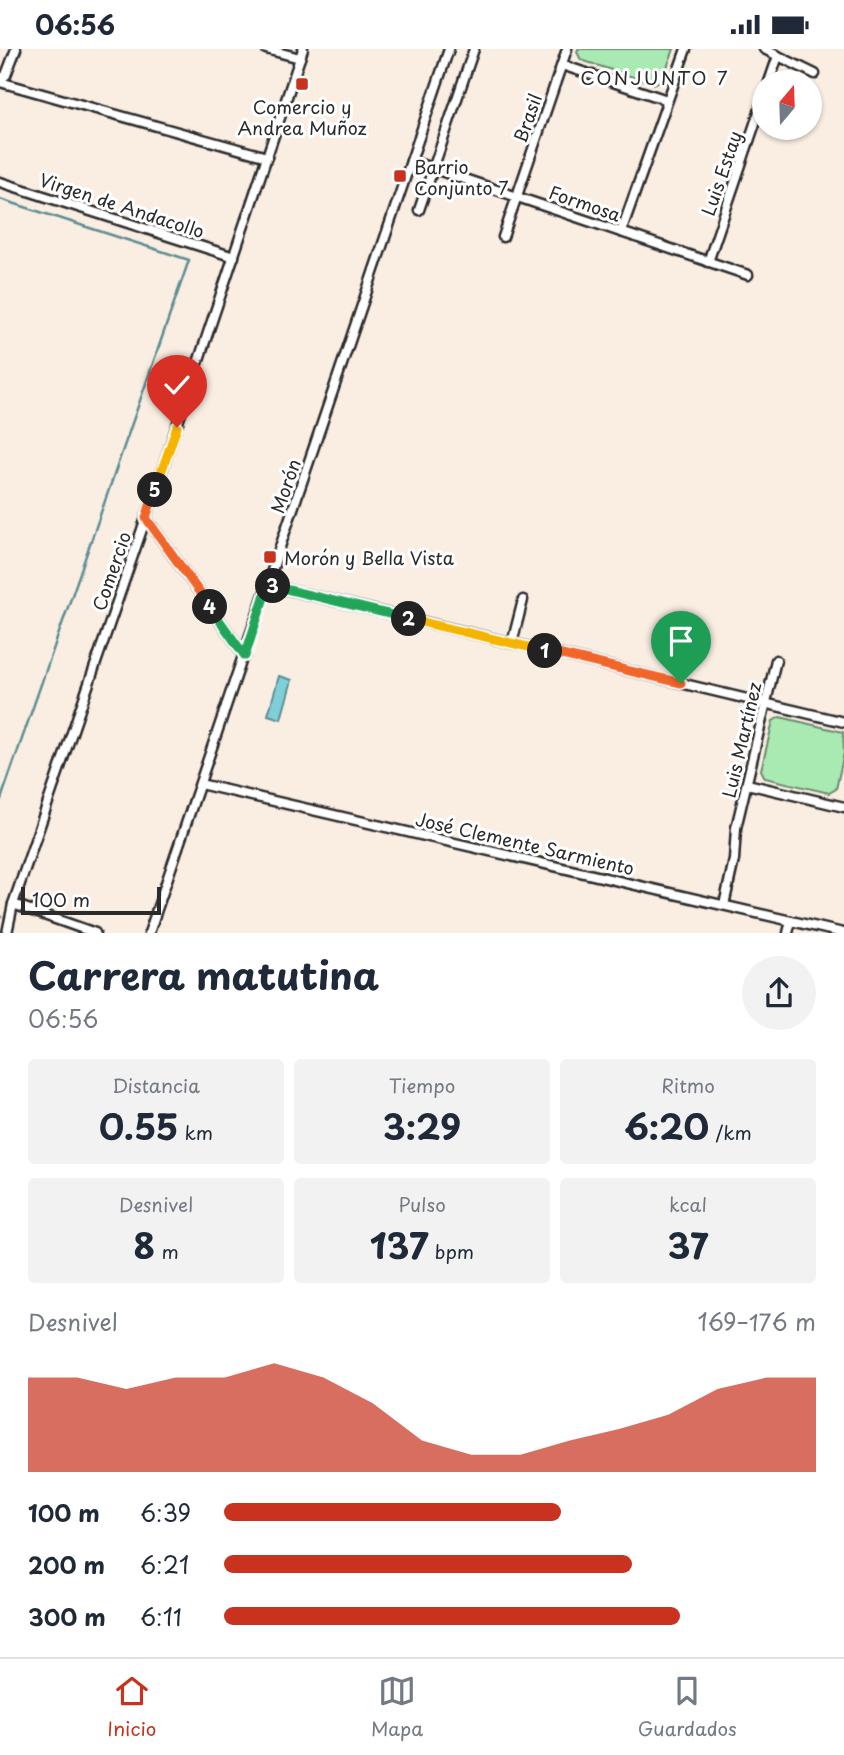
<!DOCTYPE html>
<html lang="es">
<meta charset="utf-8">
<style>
:root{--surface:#fff;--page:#f2f2f3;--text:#1f2937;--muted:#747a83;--line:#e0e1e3;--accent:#c8321e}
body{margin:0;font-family:"Playpen Sans",sans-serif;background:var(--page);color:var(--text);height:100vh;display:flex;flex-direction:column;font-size:26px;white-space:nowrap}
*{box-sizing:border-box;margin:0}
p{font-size:23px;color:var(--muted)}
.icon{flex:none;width:38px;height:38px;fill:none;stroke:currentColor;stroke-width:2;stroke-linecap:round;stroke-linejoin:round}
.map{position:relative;height:884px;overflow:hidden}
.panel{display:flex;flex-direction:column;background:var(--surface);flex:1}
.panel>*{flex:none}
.needle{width:46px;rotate:19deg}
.tools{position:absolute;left:752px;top:21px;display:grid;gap:14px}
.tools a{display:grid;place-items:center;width:70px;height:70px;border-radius:50%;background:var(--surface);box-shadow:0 2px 5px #0004;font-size:35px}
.scale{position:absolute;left:21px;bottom:18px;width:140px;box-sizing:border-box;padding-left:7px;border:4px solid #2b2b2b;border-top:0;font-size:19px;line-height:24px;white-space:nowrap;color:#2b2b2b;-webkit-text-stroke:5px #fff;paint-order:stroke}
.pin{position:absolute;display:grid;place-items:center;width:60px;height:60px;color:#fff;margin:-72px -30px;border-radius:50% 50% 50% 0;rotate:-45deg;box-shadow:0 0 7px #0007}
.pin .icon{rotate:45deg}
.km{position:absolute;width:35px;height:35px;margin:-18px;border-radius:50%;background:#222;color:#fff;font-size:19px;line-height:35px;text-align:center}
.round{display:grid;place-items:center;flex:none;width:74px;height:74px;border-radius:37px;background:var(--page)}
.headline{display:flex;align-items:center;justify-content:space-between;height:119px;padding:0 28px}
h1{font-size:38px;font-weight:700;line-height:52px}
.metrics{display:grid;grid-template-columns:repeat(3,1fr);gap:10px;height:119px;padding:7px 28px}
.metrics div{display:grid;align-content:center;border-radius:7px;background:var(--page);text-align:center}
.metrics b{font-size:35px;font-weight:700}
.metrics small{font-size:19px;font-weight:400}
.metrics p{font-size:19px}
.chart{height:196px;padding:14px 28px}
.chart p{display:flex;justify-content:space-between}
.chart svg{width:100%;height:126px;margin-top:7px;fill:var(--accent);opacity:.7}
ul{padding:0 28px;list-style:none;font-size:23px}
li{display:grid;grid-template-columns:112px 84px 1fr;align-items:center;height:52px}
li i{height:18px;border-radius:9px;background:var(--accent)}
.status{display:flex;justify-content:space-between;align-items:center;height:49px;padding:0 35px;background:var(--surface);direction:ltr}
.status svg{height:19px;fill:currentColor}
.dock{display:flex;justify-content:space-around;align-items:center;height:98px;border-top:2px solid var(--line);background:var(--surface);font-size:19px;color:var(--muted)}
.dock a{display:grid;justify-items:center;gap:4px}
.dock .on{color:var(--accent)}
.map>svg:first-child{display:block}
</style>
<div class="status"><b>06:56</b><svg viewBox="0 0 49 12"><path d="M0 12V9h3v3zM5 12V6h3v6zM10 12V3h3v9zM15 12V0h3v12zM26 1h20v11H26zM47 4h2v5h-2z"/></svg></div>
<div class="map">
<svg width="844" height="884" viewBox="0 0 844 884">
<rect width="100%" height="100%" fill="#faeee2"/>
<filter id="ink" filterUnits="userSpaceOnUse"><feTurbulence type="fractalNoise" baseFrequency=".0143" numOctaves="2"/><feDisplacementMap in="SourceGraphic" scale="14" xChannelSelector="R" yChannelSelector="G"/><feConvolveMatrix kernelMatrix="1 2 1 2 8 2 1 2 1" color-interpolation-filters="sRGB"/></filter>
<g filter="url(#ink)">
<!-- green -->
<g fill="#a9eab3" stroke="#6a8a6f" stroke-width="2">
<path d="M 578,0 L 674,0 L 662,31 L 654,35 L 581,11 L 577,3 Z"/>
<path d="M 780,668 L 843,683 L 844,704 L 836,740 L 829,744 L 765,729 L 761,721 L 773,672 Z"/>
</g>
<!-- water -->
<path fill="#7ecfd8" stroke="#5d8d93" stroke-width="2" d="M 279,627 L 292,631 L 281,670 L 268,666 Z"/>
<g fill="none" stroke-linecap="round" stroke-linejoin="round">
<!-- stream -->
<g stroke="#5d8d93" stroke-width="2.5">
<path d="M 0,150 L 189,211 L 0,753"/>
<path d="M 0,867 L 1,868"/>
</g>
<!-- street casing -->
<g stroke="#2b2b2b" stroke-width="13">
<g id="street">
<path d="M 266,0 L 300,9"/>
<path d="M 764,0 L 815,25"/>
<path d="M 562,16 L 667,51"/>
<path d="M 0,31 L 6,26 L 16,0"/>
<path d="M 0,33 L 267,108"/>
<path d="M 769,33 L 778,7"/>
<path d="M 411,112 L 748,226"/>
<path d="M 0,133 L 234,208"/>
<path d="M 419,161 L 474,0"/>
<path d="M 621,183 L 686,0"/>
<path d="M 503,188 L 567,0"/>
<path d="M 708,213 L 765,45"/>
<path d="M 146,469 L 245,607"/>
<path d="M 268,536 L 844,673"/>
<path d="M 512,594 L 523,551"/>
<path d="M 200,735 L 843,884"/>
<path d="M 747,735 L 844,758"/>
<path d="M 13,855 L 95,884"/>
<path d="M 724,856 L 734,811 L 736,779 L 776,611"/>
<path d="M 7,884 L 13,855 L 148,463 L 303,0"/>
<path d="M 149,884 L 449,0"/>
<path d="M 788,884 L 791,872"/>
</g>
</g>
<!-- street -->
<use href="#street" stroke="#fff" stroke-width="8"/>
</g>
</g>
<g fill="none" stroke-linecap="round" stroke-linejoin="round" filter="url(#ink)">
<!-- split-1 casing -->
<g stroke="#fff" stroke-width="14">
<path id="split-1" d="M 545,602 L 681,634"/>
</g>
<!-- split-2 casing -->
<g stroke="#fff" stroke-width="14">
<path id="split-2" d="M 409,570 L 545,602"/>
</g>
<!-- split-3 casing -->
<g stroke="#fff" stroke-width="14">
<path id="split-3" d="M 273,537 L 409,570"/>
</g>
<!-- split-4 casing -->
<g stroke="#fff" stroke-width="14">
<path id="split-4" d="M 210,558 L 245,607 L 268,536 L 273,537"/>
</g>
<!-- split-5 casing -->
<g stroke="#fff" stroke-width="14">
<path id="split-5" d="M 155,441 L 146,469 L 210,558"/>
</g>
<!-- split-6 casing -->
<g stroke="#fff" stroke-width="14">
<path id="split-6" d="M 155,441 L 177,378"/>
</g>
<!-- split-1 -->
<use href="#split-1" stroke="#f0652b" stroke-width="9"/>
<!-- split-2 -->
<use href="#split-2" stroke="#f5b400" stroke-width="9"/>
<!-- split-3 -->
<use href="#split-3" stroke="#22a559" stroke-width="9"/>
<!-- split-4 -->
<use href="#split-4" stroke="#22a559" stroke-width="9"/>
<!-- split-5 -->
<use href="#split-5" stroke="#f0652b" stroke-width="9"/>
<!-- split-6 -->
<use href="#split-6" stroke="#f5b400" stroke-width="9"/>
</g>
<!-- markers -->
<g fill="#c8321e" stroke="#fff" stroke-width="2.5">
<rect x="295" y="28" width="14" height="14" rx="3.5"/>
<rect x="393" y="120" width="14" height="14" rx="3.5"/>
<rect x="263" y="501" width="14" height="14" rx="3.5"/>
</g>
<g text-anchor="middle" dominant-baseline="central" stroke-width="6" stroke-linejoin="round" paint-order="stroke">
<!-- poi labels -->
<g font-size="18" fill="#2b2b2b" stroke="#fff" text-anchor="start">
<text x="302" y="57" text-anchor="middle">Comercio y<tspan x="302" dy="21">Andrea Muñoz</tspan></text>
<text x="414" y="117">Barrio<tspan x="414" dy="21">Conjunto 7</tspan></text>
<text x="284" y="508">Morón y Bella Vista</text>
</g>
<!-- street labels -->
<g font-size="18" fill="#2b2b2b" stroke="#fff">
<text transform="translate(527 69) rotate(-71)">Brasil</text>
<text transform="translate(721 124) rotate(-71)">Luis Estay</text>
<text transform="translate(585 154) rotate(19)">Formosa</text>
<text transform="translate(122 156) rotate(18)">Virgen de Andacollo</text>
<text transform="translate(285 437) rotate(-71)">Morón</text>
<text transform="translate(111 522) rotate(-71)">Comercio</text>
<text transform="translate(741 691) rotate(-77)">Luis Martínez</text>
<text transform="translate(525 794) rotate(13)">José Clemente Sarmiento</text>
</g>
<!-- neighbourhood labels -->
<g font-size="19" letter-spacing="2" fill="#2b2b2b" stroke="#fff">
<text x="655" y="28">CONJUNTO 7</text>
</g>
</g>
</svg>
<div class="tools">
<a><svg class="needle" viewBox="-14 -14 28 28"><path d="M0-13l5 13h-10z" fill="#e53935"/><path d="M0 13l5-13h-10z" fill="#747a83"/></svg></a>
</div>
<div class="scale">100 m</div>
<div class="pin" style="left:681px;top:634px;background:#1e9e55"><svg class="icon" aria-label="arrive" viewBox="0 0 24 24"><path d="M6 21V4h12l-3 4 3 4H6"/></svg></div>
<div class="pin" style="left:177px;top:378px;background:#d93025"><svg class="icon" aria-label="check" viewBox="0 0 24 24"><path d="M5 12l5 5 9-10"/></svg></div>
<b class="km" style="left:545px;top:602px">1</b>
<b class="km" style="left:409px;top:570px">2</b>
<b class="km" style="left:273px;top:537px">3</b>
<b class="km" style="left:210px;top:558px">4</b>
<b class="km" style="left:155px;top:441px">5</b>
</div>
<section class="panel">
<div class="headline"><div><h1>Carrera matutina</h1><p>06:56</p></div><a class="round"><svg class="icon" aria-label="share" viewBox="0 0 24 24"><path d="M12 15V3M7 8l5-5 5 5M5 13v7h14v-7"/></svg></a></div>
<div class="metrics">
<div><p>Distancia</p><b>0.55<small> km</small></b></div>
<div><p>Tiempo</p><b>3:29</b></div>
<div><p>Ritmo</p><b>6:20<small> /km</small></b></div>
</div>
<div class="metrics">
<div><p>Desnivel</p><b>8<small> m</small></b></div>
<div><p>Pulso</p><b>137<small> bpm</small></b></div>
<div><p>kcal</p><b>37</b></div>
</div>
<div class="chart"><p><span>Desnivel</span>169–176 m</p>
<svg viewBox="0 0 160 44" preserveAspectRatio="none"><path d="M0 44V11L10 11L20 15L30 11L40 11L50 6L60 11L70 20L80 33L90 38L100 38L110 33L120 29L130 24L140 15L150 11L160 11V44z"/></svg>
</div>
<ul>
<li><b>100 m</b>6:39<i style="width:57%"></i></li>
<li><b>200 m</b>6:21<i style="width:69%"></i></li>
<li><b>300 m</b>6:11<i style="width:77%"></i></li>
</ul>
</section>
<nav class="dock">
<a class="on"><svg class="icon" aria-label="home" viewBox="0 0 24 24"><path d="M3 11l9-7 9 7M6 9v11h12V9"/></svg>Inicio</a>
<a><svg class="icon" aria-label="map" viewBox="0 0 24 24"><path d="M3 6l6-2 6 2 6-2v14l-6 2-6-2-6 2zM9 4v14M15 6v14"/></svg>Mapa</a>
<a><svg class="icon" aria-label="saved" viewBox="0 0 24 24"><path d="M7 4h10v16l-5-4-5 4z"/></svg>Guardados</a>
</nav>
